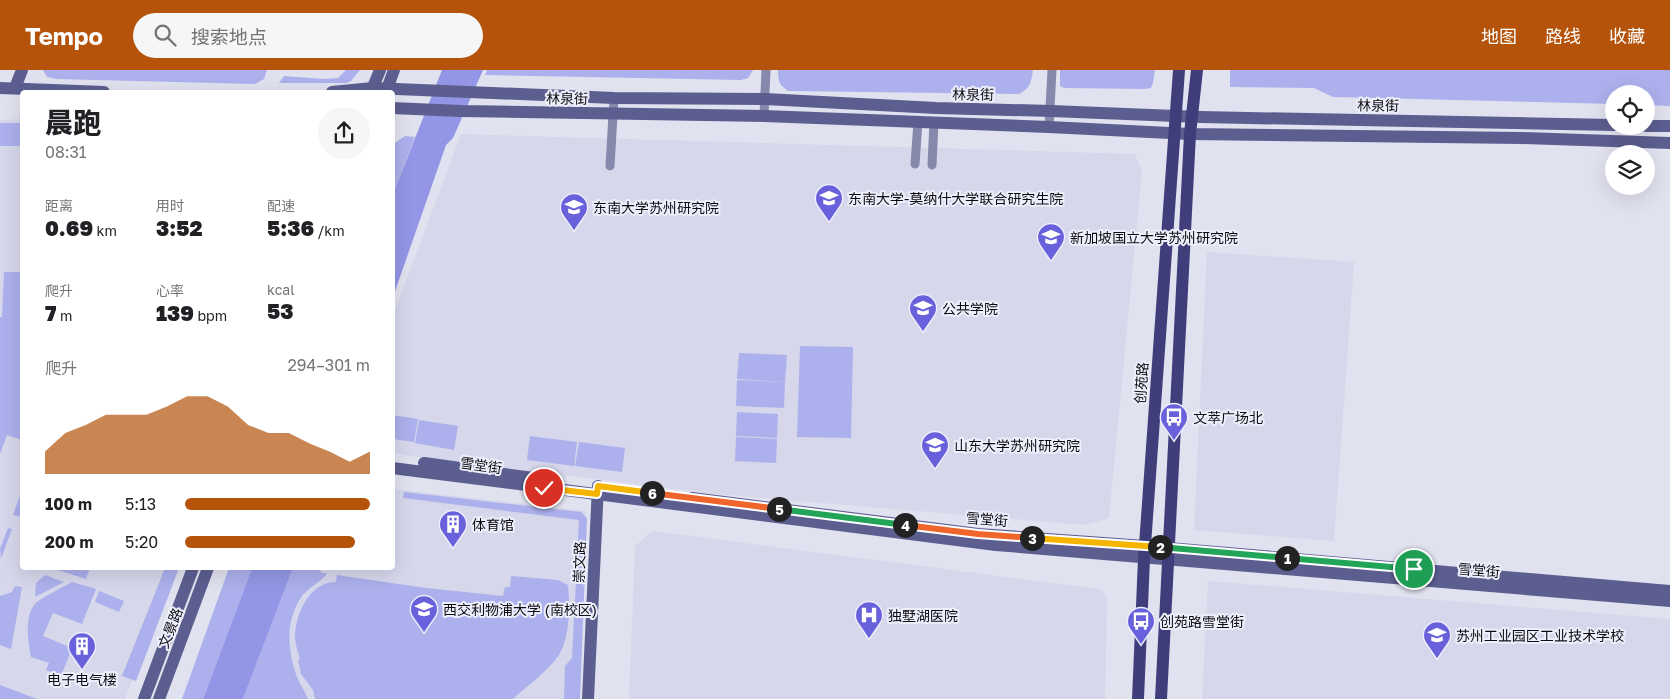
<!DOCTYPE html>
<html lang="zh">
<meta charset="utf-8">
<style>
:root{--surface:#fff;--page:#f6f6f6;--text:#202124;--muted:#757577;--accent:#b45309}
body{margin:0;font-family:"Golos Text","Noto Sans SC",sans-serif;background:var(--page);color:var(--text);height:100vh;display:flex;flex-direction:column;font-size:19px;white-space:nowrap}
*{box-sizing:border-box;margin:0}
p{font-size:16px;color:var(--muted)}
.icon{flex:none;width:28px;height:28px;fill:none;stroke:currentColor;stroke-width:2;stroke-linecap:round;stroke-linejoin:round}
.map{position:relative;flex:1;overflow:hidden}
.drawer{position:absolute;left:20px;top:20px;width:375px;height:480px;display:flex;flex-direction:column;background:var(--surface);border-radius:5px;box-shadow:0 5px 20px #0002}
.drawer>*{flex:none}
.tools{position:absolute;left:1605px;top:15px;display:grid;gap:10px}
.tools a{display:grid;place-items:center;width:50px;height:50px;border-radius:50%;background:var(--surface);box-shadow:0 5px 20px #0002;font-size:25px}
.pin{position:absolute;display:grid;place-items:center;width:42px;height:42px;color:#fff;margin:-21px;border:2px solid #fff;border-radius:50%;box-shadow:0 1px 5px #0007}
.km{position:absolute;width:25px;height:25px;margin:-12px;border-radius:50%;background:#222;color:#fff;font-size:14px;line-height:25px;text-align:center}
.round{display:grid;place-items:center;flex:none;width:52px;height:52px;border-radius:26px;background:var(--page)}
.head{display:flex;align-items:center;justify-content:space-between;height:85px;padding:0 25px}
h1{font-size:28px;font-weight:800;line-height:38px}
.stats{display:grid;grid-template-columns:repeat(3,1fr);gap:8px;height:85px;padding:5px 25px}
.stats div{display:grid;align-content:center}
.stats b{font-size:21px;font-weight:800}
.stats small{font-size:14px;font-weight:400}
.stats p{font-size:14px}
.chart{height:140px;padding:10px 25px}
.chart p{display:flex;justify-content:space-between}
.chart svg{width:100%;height:90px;margin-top:5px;fill:var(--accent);opacity:.7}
ul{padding:0 25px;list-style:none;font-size:16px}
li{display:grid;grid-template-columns:80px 60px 1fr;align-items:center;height:38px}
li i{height:12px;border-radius:6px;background:var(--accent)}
header{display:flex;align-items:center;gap:30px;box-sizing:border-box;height:70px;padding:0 25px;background:var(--accent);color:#fff}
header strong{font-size:24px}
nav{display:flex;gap:28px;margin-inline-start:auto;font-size:18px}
.search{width:350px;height:45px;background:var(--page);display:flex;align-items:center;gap:12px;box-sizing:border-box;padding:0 18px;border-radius:28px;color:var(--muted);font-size:19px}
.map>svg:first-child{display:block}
</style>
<header>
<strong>Tempo</strong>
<div class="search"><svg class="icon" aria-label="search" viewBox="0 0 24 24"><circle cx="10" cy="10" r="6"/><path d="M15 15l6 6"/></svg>搜索地点</div>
<nav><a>地图</a><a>路线</a><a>收藏</a></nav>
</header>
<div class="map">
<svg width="1670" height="629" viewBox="0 0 1670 629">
<rect width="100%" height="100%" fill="#e1e2ef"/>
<!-- built -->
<g fill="#d6d7eb">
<path d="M 22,49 L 22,498 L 176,498 L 125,629 L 0,629 L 0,50 Z"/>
<path d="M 461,64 L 1135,84 L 1142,101 L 1109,448 L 1085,455 L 715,424 L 408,386 L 393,382 L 392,248 Z"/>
<path d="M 1207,182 L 1354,192 L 1334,471 L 1194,460 Z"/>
<path d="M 393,419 L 586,441 L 576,629 L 243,629 L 293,498 L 392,498 Z"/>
<path d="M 653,461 L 1099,519 L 1105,524 L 1107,530 L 1105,629 L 629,629 L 635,476 Z"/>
<path d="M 1208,511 L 1670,549 L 1670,629 L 1202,629 Z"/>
</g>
<!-- green -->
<g fill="#acb0ec">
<path d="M 43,0 L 267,0 L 264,9 L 255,14 L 56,9 L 47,7 Z"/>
<path d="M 346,0 L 360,0 L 351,11 L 346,13 L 279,13 L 284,6 L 324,9 L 338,8 Z"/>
<path d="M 487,0 L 753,0 L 748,8 L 741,10 L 485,5 Z"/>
<path d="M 778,0 L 1033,0 C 1031,13 1030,18 1019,24 L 788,21 C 779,15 778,11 778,0 Z"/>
<path d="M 1060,0 L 1155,0 L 1153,13 L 1151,18 L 1144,19 L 1064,18 L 1060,16 Z"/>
<path d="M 1230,0 L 1670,0 L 1670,36 L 1646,35 L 1646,24 L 1614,24 L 1614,34 L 1333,27 L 1314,18 L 1230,17 Z"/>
<rect x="0" y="53" width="22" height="23"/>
<path d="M 405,66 L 415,67 L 393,124 L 393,74 Z"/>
<path d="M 4,202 L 22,202 L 22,370 L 7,365 L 0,384 L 0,247 L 2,247 Z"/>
<path d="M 800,276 L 853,277 L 851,368 L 797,367 Z"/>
<path d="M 739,283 L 787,285 L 785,312 L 737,309 Z"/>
<path d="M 737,310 L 785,312 L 784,338 L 736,336 Z"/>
<path d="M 737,342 L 778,344 L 777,368 L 736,366 Z"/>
<path d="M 392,345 L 418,349 L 414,372 L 393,369 Z"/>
<path d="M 419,350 L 458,356 L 454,380 L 415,373 Z"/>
<path d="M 530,366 L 577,372 L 574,396 L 527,390 Z"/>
<path d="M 736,367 L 777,369 L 776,393 L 735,391 Z"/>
<path d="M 579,372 L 625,378 L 622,402 L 575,396 Z"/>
<path d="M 22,420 L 22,447 L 13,445 Z"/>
<path d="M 404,422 L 581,442 L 587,448 L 580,629 L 564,629 L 565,596 L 572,588 L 579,450 L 403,428 Z"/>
<path d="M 8,458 L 12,459 L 1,489 L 0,479 Z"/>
<path d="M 51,498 L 90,498 L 86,509 Z"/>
<path d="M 165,498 L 179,498 L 136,611 L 122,606 Z"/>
<path d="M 229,498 L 252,498 L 203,629 L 182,629 Z"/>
<path d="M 293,498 L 318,498 L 322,503 L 327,503 C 325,509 308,518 302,526 C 286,549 287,576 295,601 C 297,610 304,619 308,629 L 243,629 Z"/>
<path d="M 45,505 L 64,512 L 35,527 L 36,513 Z"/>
<path d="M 337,505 L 426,518 L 503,526 L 505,517 L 510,517 L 511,506 L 558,510 L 568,515 C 570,535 570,567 559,585 C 547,602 528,615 513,629 L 315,629 L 313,620 L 301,604 L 298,590 L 300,589 C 298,582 295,574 295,566 C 296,542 310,512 336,512 Z"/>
<path d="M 72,512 L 96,519 L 82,554 L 53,543 L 43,566 L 72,578 L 61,606 L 46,600 L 49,593 L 31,587 C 28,571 24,547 35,534 C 40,528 64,517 72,512 Z"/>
<path d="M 15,516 L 22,517 L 11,579 L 0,575 L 0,526 L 12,522 Z"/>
<path d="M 99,521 L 124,531 L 119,542 L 95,532 Z"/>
<path d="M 0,615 L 37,629 L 0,629 Z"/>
</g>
<!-- water -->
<g fill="#9396e6">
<path d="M 442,0 L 483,0 L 453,68 L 446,75 L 393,227 L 393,124 Z"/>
<path d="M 252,498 L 293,498 L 243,629 L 203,629 Z"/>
</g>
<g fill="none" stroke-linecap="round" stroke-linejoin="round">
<!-- street -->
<g stroke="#8789ac" stroke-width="9">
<path d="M 764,46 L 766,0"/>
<path d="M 1049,57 L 1052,0"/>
<path d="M 915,94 L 918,52"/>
<path d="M 932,95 L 934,52"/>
<path d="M 610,96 L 614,28"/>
</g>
<!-- secondary -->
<g stroke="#5c5e90" stroke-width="12">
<path d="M 0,18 L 104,22"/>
<path d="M 15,18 L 22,0"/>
<path d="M 332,22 L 373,18 L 614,28 L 765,29 L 936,38 L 1051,41 L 1201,47 L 1614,55"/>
<path d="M 371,22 L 380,0"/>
<path d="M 386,22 L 394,0"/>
<path d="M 392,38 L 461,41 L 764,46 L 1049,57 L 1190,64 L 1521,68 L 1670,73"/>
<path d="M 1646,56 L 1670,56"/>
<path d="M 424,393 L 548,410"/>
<path d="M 392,398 L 996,475 L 1670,531"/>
<path d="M 692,428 L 978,464 L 1145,476 L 1670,521"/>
<path d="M 144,629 L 193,498"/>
<path d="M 159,629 L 208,498"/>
<path d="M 588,629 L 598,416"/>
</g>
<!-- primary -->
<g stroke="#3f3e7a" stroke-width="12">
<path d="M 1138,629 L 1144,489 L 1179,0"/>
<path d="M 1161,629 L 1190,64 L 1197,0"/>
</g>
</g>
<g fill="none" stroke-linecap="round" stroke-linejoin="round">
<!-- split-1 casing -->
<g stroke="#fff" stroke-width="10">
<path id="split-1" d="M 1287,488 L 1414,499"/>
</g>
<!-- split-2 casing -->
<g stroke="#fff" stroke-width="10">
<path id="split-2" d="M 1160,477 L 1287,488"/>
</g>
<!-- split-3 casing -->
<g stroke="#fff" stroke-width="10">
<path id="split-3" d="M 1032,468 L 1160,477"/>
</g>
<!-- split-4 casing -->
<g stroke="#fff" stroke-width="10">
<path id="split-4" d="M 905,455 L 978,464 L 1032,468"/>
</g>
<!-- split-5 casing -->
<g stroke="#fff" stroke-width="10">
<path id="split-5" d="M 779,439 L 905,455"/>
</g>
<!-- split-6 casing -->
<g stroke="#fff" stroke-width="10">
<path id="split-6" d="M 652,423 L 779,439"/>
</g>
<!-- split-7 casing -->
<g stroke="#fff" stroke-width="10">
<path id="split-7" d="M 544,418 L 597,424 L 598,416 L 652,423"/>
</g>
<!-- split-1 -->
<use href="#split-1" stroke="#22a559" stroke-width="6"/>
<!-- split-2 -->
<use href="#split-2" stroke="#22a559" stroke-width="6"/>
<!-- split-3 -->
<use href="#split-3" stroke="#f5b400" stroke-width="6"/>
<!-- split-4 -->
<use href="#split-4" stroke="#f0652b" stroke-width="6"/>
<!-- split-5 -->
<use href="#split-5" stroke="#22a559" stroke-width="6"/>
<!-- split-6 -->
<use href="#split-6" stroke="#f0652b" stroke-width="6"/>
<!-- split-7 -->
<use href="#split-7" stroke="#f5b400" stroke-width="6"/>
</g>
<!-- icons -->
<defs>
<g id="university-pin" transform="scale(1.4375)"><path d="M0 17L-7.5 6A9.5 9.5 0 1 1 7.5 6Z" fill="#6961db" stroke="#eeeffc"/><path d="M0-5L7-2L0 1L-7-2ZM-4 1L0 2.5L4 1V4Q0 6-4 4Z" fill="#fff"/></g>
<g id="bus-pin" transform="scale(1.4375)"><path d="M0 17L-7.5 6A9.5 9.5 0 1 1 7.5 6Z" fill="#6961db" stroke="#eeeffc"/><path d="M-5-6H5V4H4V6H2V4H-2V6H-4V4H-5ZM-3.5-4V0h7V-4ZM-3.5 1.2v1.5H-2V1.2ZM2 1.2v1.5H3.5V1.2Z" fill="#fff"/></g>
<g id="building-pin" transform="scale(1.4375)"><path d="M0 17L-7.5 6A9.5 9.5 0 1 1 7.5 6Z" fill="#6961db" stroke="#eeeffc"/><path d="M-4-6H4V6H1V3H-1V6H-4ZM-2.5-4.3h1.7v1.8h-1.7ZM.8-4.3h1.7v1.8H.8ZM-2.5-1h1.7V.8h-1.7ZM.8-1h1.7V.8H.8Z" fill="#fff"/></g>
<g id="hospital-pin" transform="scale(1.4375)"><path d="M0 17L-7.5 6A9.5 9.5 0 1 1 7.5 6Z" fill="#6961db" stroke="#eeeffc"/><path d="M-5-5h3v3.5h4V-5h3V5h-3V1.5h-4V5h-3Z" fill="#fff"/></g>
<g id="school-pin" transform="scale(1.4375)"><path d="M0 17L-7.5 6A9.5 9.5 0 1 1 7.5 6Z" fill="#6961db" stroke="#eeeffc"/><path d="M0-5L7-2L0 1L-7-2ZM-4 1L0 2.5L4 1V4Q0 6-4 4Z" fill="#fff"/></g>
</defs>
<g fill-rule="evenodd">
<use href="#university-pin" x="829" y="128"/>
<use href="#university-pin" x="574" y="137"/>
<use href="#university-pin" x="1051" y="167"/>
<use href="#university-pin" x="923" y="238"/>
<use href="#bus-pin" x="1174" y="347"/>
<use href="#university-pin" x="935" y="375"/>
<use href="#building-pin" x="453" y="454"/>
<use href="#university-pin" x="424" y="539"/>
<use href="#hospital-pin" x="869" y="545"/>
<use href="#bus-pin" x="1141" y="551"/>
<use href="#school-pin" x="1437" y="565"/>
<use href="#building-pin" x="82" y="576"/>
</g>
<g text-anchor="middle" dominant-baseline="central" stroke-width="4" stroke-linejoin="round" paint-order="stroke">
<!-- street labels -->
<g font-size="14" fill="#0c0c10" stroke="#eeeffc">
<text transform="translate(973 24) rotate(1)">林泉街</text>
<text transform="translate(567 28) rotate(1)">林泉街</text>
<text transform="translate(1378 35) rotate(1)">林泉街</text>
<text transform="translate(1141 313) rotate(-86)">创苑路</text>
<text transform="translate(481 395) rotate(8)">雪堂街</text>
<text transform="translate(987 449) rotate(5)">雪堂街</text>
<text transform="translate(579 492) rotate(-88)">崇文路</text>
<text transform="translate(1479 500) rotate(5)">雪堂街</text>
<text transform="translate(170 558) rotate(-69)">文景路</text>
</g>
<!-- poi labels -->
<g font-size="14" fill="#0c0c10" stroke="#eeeffc" text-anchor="start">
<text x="848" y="128">东南大学-莫纳什大学联合研究生院</text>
<text x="593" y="137">东南大学苏州研究院</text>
<text x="1070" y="167">新加坡国立大学苏州研究院</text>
<text x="942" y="238">公共学院</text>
<text x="1193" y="347">文萃广场北</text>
<text x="954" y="375">山东大学苏州研究院</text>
<text x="472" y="454">体育馆</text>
<text x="443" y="539">西交利物浦大学 (南校区)</text>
<text x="888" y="545">独墅湖医院</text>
<text x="1160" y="551">创苑路雪堂街</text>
<text x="1456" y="565">苏州工业园区工业技术学校</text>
<text x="82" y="609" text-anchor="middle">电子电气楼</text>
</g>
</g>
</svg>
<div class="tools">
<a><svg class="icon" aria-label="locate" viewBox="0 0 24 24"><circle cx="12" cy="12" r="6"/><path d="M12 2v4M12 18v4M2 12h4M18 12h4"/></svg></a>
<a><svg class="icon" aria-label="layers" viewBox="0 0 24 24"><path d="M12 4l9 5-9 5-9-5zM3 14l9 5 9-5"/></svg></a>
</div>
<div class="pin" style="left:1414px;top:499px;background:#1e9e55"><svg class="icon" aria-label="arrive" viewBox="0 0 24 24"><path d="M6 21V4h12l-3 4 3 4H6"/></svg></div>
<div class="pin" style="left:544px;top:418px;background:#d93025"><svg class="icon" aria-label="check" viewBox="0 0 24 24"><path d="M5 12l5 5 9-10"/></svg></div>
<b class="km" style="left:1287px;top:488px">1</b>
<b class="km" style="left:1160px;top:477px">2</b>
<b class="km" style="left:1032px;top:468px">3</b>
<b class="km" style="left:905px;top:455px">4</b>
<b class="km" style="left:779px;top:439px">5</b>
<b class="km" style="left:652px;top:423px">6</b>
<section class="drawer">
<div class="head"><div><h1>晨跑</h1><p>08:31</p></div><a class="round"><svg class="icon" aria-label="share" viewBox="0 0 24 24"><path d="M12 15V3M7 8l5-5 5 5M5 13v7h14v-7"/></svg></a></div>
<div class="stats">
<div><p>距离</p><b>0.69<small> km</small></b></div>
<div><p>用时</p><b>3:52</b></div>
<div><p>配速</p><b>5:36<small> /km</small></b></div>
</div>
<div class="stats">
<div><p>爬升</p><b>7<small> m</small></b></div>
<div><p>心率</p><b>139<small> bpm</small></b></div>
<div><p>kcal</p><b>53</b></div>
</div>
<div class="chart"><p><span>爬升</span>294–301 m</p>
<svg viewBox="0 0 160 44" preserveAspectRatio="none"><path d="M0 44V33L10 24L20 20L30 15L40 15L50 15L60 11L70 6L80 6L90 11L100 20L110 24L120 24L130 29L140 33L150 38L160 33V44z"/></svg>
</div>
<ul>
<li><b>100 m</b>5:13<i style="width:100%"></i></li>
<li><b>200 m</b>5:20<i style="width:92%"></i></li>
</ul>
</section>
</div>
